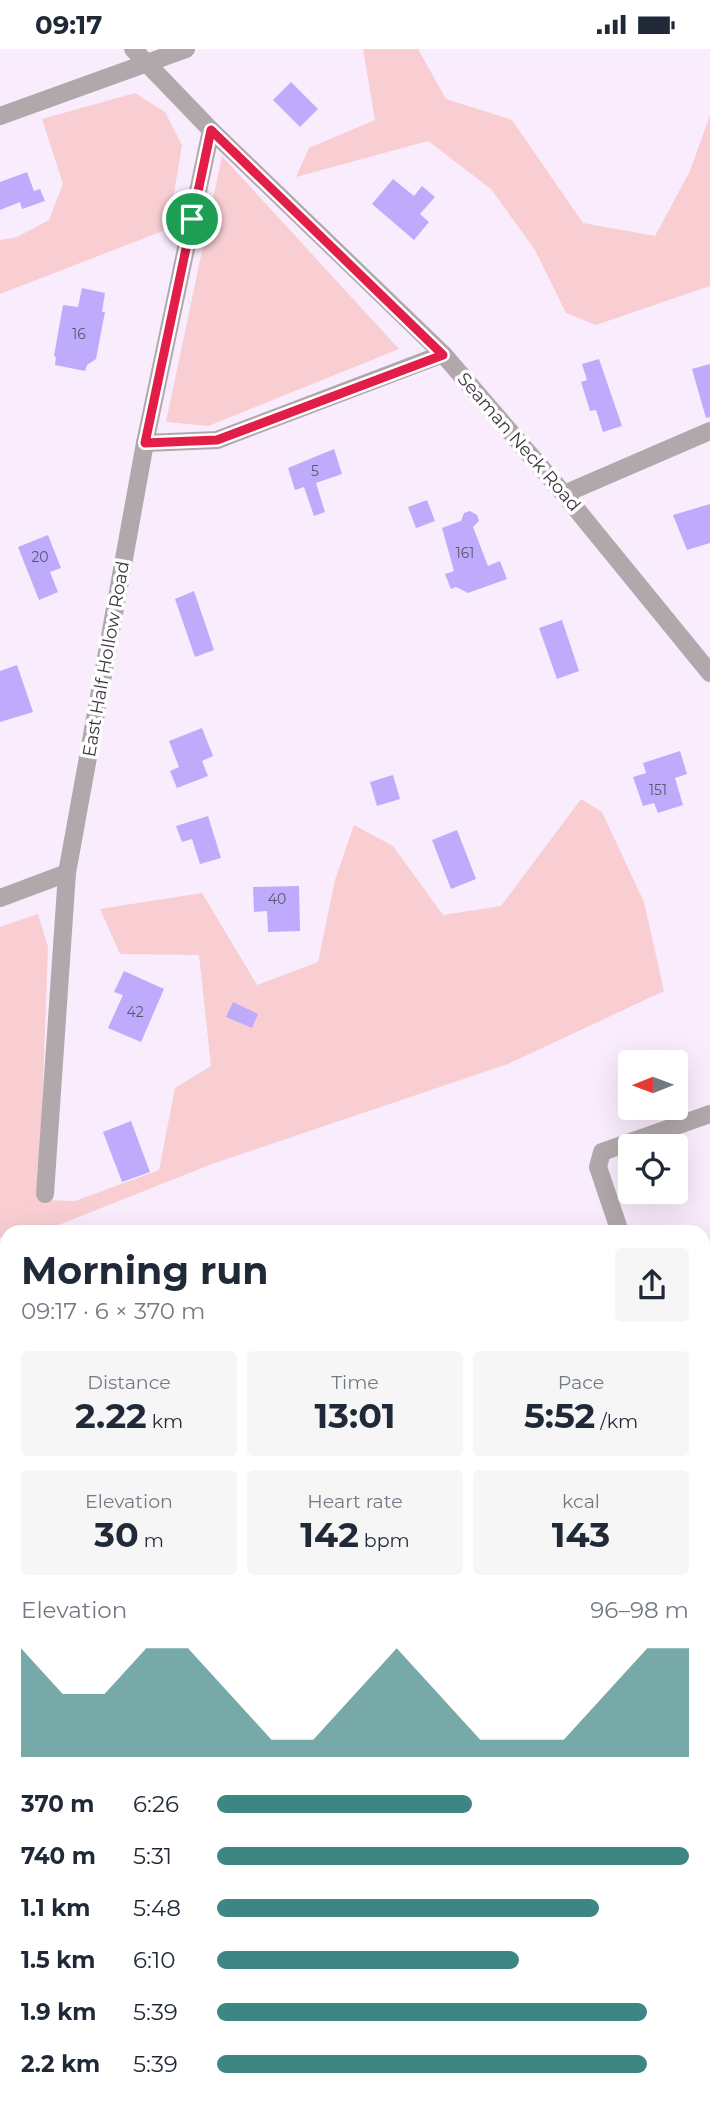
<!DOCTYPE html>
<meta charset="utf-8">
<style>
:root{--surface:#fff;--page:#f6f6f7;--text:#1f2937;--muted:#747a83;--accent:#3e8684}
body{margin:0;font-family:Montserrat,sans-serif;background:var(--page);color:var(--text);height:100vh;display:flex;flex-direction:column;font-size:26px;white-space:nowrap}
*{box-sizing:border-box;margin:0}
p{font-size:23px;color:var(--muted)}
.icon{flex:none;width:38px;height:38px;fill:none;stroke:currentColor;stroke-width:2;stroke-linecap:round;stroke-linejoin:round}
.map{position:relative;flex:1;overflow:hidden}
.drawer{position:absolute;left:0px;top:1176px;width:710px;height:882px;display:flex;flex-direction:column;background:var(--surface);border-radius:21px 21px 0 0;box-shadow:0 7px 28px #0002}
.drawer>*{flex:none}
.needle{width:46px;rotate:269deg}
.fabs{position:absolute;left:618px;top:1001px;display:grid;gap:14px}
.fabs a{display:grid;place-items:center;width:70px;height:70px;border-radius:7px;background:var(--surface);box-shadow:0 7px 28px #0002;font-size:35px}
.pin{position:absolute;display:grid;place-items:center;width:60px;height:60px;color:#fff;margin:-30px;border:4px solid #fff;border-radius:50%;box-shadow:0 2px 7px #0007}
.round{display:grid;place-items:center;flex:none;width:74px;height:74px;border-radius:7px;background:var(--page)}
.headline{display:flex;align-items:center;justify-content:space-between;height:119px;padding:0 21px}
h1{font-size:38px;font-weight:700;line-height:52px}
.figures{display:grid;grid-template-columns:repeat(3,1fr);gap:10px;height:119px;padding:7px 21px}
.figures div{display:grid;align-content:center;border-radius:7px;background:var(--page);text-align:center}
.figures b{font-size:35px;font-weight:700}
.figures small{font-size:19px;font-weight:400}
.figures p{font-size:19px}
.chart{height:196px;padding:14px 21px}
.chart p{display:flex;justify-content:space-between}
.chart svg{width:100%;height:126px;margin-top:7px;fill:var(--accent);opacity:.7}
ul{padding:0 21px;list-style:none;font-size:23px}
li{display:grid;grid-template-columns:112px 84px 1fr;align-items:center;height:52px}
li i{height:18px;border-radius:9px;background:var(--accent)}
.status{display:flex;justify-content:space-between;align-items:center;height:49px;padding:0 35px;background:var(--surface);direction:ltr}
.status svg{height:19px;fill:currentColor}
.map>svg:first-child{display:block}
</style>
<div class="status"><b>09:17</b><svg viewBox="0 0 49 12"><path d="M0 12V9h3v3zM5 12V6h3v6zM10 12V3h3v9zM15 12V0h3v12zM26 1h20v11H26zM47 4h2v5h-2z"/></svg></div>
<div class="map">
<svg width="710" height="2058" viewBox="0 0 710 2058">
<rect width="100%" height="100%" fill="#f9ecfd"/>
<!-- green -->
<g fill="#f8ced2">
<path d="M 363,0 L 418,0 L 446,50 L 512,71 L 583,174 L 655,187 L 690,122 L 710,66 L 710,237 L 596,276 L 566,264 L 535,201 L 491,140 L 428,92 L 296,128 L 309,99 L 375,71 Z"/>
<path d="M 135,44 L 165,63 L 182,96 L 168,180 L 0,245 L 0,191 L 17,188 L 49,171 L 63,135 L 42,70 Z"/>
<path d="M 222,107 L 399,300 L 208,377 L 166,373 Z"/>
<path d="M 581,750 L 602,763 L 644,853 L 664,942 L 508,1015 L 212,1115 L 41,1183 L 7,1183 L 7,1193 L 0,1188 L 0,878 L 38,865 L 48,898 L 39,1151 L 75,1152 L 159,1121 L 175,1039 L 211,1017 L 199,906 L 120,905 L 100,860 L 202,844 L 257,936 L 318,913 L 335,831 L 354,776 L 393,797 L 443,866 L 501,857 Z"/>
</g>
<!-- building -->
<g fill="#beabfc">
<path d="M 291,33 L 318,60 L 300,78 L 273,51 Z"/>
<path d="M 27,123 L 34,142 L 40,140 L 45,152 L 22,160 L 20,153 L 0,161 L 0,133 Z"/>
<path d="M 393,130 L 414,147 L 422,137 L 435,148 L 420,165 L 429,173 L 414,191 L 372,155 Z"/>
<path d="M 82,239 L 105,244 L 102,263 L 105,263 L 96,310 L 87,316 L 85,322 L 55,316 L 56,308 L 54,307 L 63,256 L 78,258 Z"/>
<path d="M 599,310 L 622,377 L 603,383 L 596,361 L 590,362 L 581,333 L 587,331 L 582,315 Z"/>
<path d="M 710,315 L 710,368 L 706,369 L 692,320 Z"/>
<path d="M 334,400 L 342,425 L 316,434 L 325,463 L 314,467 L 304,438 L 295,441 L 288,419 Z"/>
<path d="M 427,451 L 435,472 L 416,479 L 408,458 Z"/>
<path d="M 710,455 L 710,494 L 687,501 L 673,466 Z"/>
<path d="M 470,462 L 477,466 L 479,472 L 473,478 L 488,517 L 500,512 L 507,530 L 468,544 L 456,538 L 451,540 L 445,525 L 454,522 L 442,479 L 461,472 L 464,464 Z"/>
<path d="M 48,486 L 61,519 L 50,523 L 58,543 L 39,551 L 18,498 Z"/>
<path d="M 194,542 L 214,601 L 195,608 L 175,550 Z"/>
<path d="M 562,571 L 579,622 L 557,630 L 539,579 Z"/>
<path d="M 17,616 L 33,663 L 0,673 L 0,622 Z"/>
<path d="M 202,679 L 213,707 L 202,712 L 208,727 L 177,739 L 170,722 L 179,718 L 169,692 Z"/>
<path d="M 680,702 L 687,725 L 675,729 L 683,756 L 658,764 L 654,754 L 643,757 L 633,728 L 646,724 L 643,714 Z"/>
<path d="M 393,726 L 400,750 L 377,757 L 370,733 Z"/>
<path d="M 208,767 L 221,809 L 200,815 L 192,790 L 182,793 L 176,777 Z"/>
<path d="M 457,781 L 476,830 L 451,840 L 432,791 Z"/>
<path d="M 299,837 L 300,882 L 268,883 L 267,862 L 254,863 L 253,838 Z"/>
<path d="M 124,922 L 164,940 L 141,993 L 108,979 L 123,946 L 114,943 Z"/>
<path d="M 233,953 L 258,965 L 252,979 L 226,968 Z"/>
<path d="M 131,1072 L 150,1123 L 122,1133 L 103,1083 Z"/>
</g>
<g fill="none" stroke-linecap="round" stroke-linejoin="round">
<!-- street -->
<g stroke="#b1a8ac" stroke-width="18">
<path d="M 133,0 L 211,81 L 443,305 L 564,445 L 710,624"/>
<path d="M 0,67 L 186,0"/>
<path d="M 145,394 L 217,391 L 443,305"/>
<path d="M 564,445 L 710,382"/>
<path d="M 0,849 L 67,824"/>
<path d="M 45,1145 L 67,824 L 145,394 L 211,81"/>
<path d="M 620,1183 L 598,1118 L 602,1103 L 710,1065"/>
<path d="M 704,1284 L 710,1282"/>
<path d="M 704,1436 L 710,1456"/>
</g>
<!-- secondary -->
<path stroke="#91858b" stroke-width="18" d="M 49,2051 L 49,2058"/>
<!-- primary -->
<g stroke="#7b6c73" stroke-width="18">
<path d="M 704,1816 L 710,1814"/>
<path d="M 704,1853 L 710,1851"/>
<path d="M 0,2036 L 7,2034"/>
<path d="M 72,2058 L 92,2051"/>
</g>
</g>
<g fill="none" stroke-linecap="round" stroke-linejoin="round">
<!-- route casing -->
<g stroke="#fff" stroke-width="14">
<path id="route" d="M 211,81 L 443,306 L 217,391 L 145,394 Z"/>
</g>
<!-- route -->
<use href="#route" stroke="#e11d48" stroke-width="9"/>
</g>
<g text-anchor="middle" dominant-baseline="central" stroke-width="7" stroke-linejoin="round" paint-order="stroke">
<!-- number labels -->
<g font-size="14" fill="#5c546d">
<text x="79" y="285">16</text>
<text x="315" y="422">5</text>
<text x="465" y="504">161</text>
<text x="40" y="508">20</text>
<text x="658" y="741">151</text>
<text x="277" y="850">40</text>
<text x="135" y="963">42</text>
</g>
<!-- street labels -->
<g font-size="18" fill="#3c373d" stroke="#fff">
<text transform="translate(519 393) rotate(49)">Seaman Neck Road</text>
<text transform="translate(106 610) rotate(-80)">East Half Hollow Road</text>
</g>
</g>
</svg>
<div class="fabs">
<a><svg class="needle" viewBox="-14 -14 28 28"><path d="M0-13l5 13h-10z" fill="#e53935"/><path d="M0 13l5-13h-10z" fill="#747a83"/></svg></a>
<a><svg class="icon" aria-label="locate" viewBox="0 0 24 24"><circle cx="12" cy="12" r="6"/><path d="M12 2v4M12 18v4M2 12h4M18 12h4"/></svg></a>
</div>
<div class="pin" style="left:192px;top:170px;background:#1e9e55"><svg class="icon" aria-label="arrive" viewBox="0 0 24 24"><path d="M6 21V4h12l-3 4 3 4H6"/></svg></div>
<section class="drawer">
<div class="headline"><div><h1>Morning run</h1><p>09:17 · 6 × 370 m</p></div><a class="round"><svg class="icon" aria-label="share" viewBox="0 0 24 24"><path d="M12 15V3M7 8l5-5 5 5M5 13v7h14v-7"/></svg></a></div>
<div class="figures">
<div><p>Distance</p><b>2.22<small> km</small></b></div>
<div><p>Time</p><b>13:01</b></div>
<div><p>Pace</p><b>5:52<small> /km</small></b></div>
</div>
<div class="figures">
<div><p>Elevation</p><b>30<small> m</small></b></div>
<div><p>Heart rate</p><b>142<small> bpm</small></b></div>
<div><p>kcal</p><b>143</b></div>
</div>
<div class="chart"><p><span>Elevation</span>96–98 m</p>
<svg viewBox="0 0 160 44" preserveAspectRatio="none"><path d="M0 44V6L10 22L20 22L30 6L40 6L50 22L60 38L70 38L80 22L90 6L100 22L110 38L120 38L130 38L140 22L150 6L160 6V44z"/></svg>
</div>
<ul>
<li><b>370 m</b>6:26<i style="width:54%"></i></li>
<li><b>740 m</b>5:31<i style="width:100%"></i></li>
<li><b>1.1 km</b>5:48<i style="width:81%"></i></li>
<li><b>1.5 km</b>6:10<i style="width:64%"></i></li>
<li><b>1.9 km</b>5:39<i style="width:91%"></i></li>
<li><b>2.2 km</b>5:39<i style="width:91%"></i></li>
</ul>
</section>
</div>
